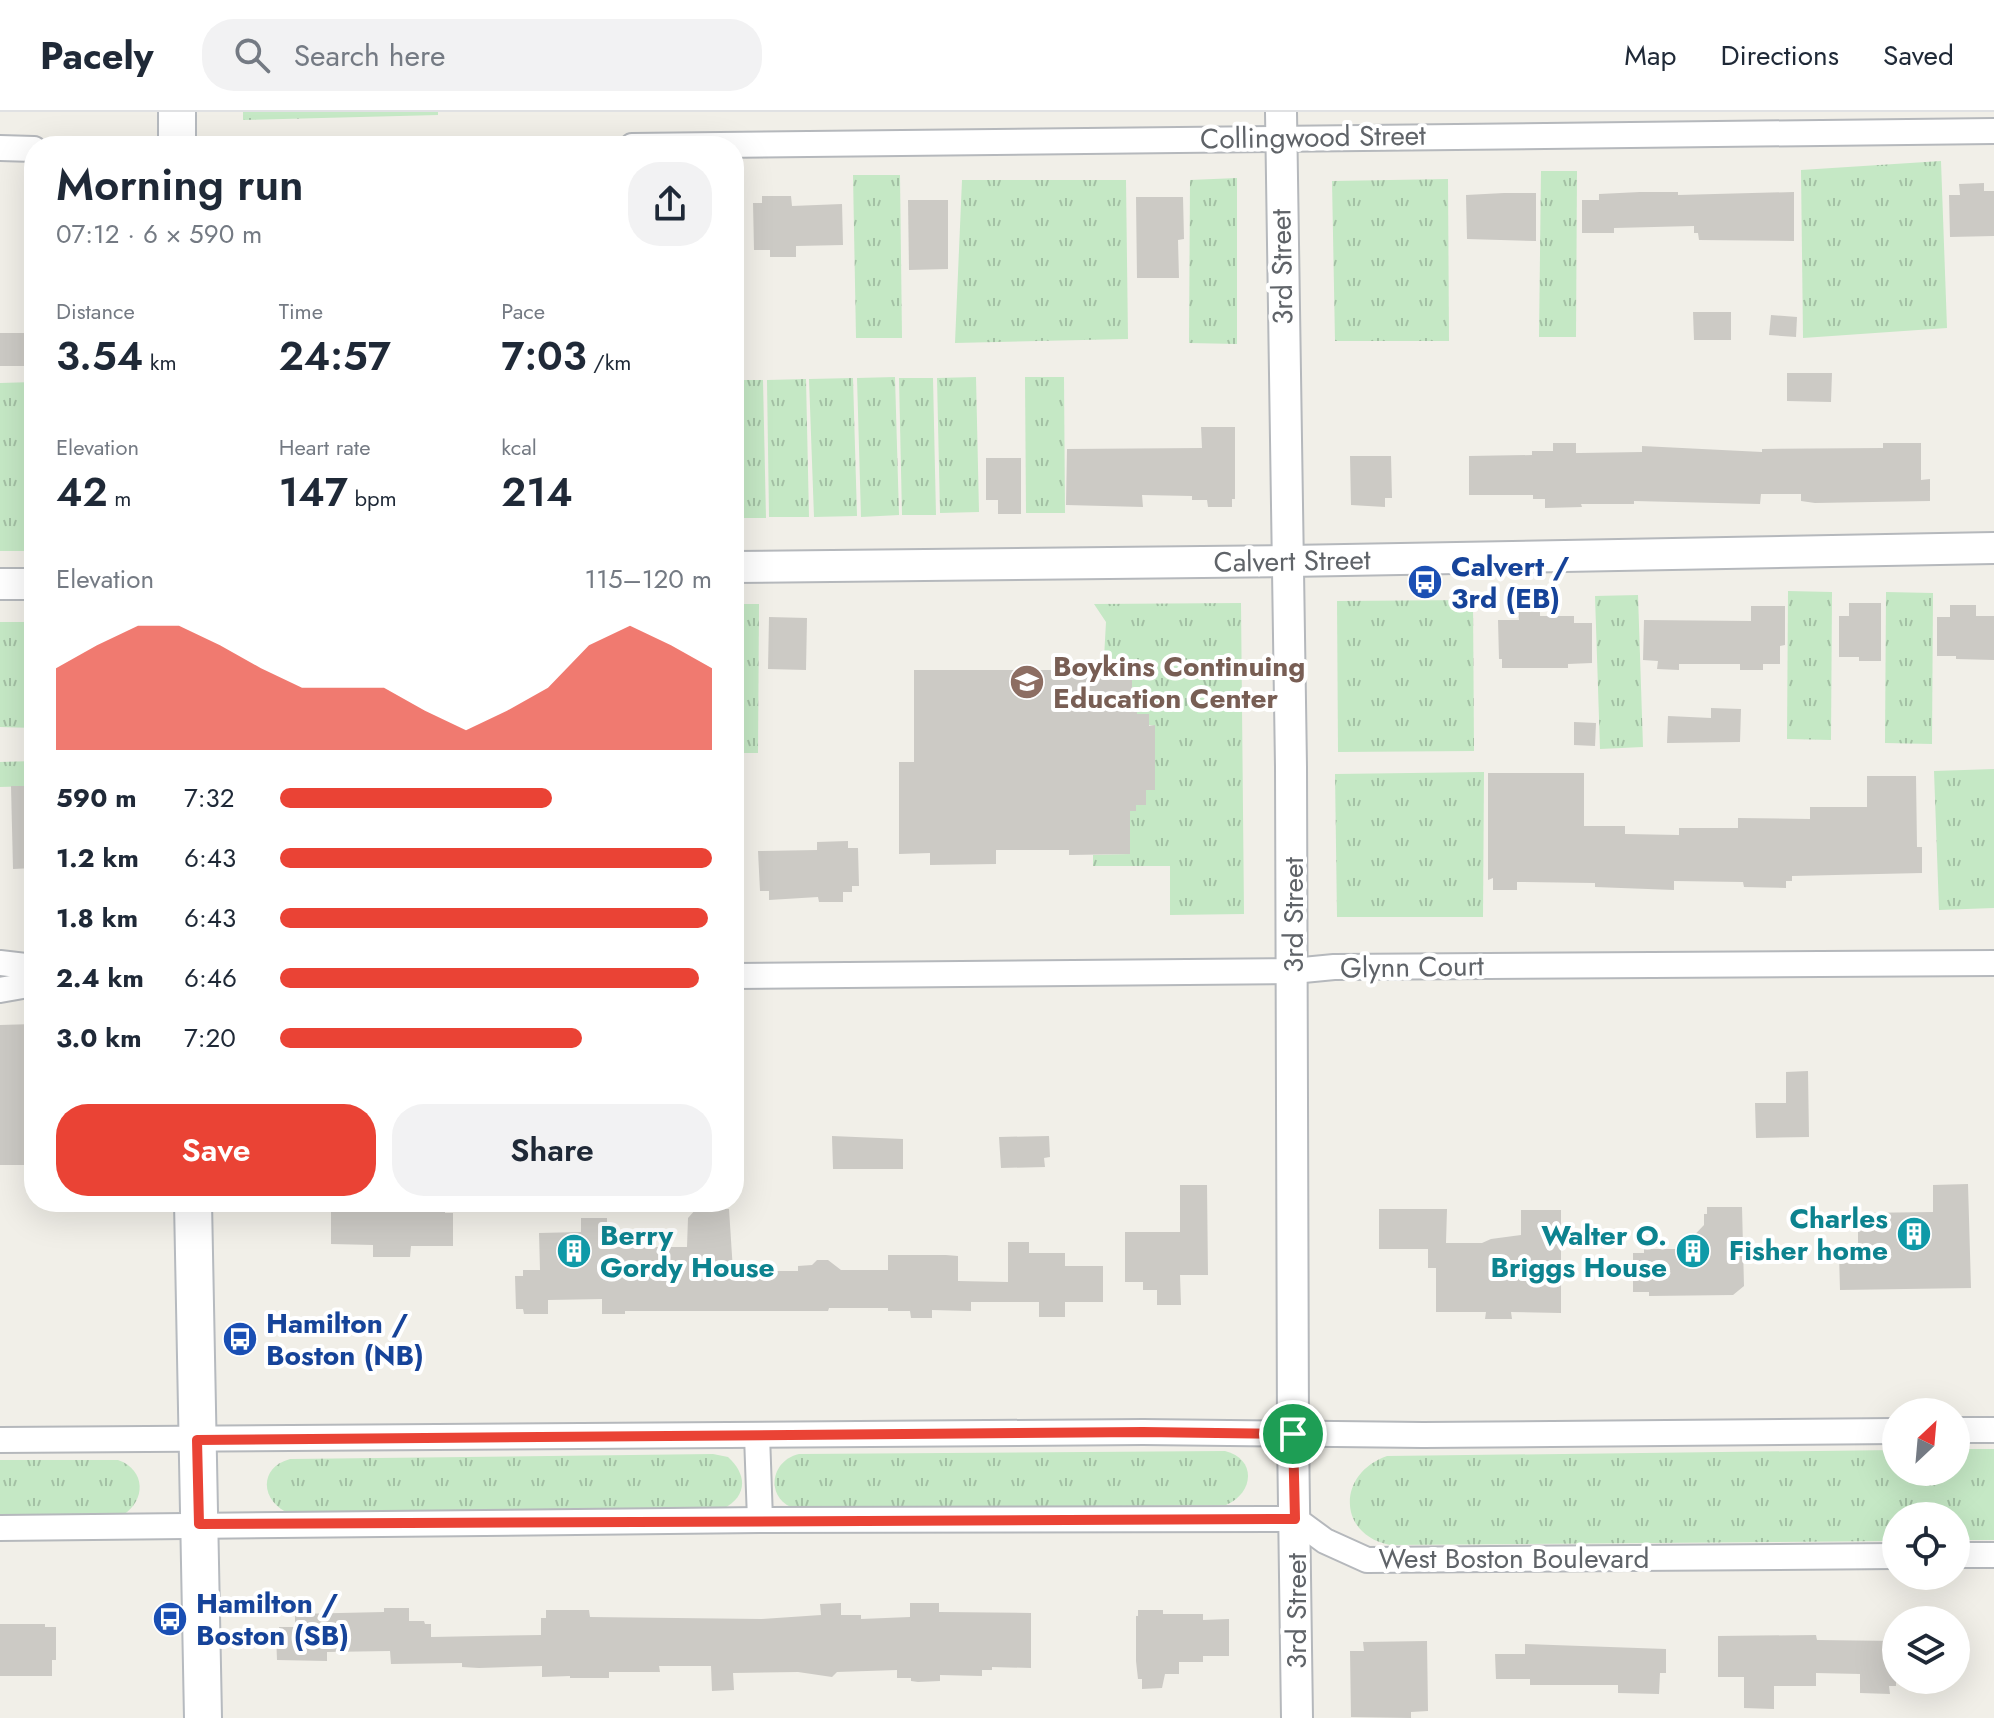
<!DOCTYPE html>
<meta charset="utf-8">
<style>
:root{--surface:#fff;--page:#f2f2f3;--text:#1f2937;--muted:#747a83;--line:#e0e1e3;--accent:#ea4335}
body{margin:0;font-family:Jost,sans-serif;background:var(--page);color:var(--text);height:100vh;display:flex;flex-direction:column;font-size:30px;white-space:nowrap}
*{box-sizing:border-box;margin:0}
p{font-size:26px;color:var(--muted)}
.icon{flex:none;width:44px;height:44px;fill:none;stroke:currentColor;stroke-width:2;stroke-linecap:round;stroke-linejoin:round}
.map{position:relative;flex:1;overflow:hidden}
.drawer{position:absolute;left:24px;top:24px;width:720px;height:1076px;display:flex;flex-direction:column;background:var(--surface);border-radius:32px;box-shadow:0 8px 32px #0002}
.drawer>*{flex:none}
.needle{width:52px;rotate:26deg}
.buttons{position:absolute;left:1882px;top:1286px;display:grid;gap:16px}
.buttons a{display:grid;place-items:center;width:88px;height:88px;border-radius:50%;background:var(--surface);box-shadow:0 8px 32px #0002;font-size:40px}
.pin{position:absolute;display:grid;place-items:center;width:68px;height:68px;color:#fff;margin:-34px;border:4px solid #fff;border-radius:50%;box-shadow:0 2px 8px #0007}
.round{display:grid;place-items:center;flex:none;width:84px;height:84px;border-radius:32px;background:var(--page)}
.headline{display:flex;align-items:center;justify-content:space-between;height:136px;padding:0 32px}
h1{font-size:44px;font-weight:600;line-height:60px}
.stats{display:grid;grid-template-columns:repeat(3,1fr);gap:12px;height:136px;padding:8px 32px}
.stats div{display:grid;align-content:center}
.stats b{font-size:40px;font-weight:600}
.stats small{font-size:22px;font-weight:400}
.stats p{font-size:22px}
.chart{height:224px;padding:16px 32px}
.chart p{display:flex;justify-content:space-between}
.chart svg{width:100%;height:144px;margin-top:8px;fill:var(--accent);opacity:.7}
.action{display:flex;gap:16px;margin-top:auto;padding:16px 32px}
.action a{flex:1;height:92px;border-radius:32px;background:var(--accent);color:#fff;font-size:32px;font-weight:600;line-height:92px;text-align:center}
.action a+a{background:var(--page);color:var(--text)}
ul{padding:0 32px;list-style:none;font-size:26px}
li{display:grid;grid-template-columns:128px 96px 1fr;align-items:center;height:60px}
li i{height:20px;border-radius:10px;background:var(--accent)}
header{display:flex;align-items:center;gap:48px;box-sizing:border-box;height:112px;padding:0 40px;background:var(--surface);border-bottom:2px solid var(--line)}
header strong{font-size:38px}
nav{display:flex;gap:44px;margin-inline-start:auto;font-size:28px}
.search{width:560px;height:72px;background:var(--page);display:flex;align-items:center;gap:20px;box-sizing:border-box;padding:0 28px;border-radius:32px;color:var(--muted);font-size:30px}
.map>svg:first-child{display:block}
</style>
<header>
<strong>Pacely</strong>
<div class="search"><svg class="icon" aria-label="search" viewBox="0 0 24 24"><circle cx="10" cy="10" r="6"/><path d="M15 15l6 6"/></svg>Search here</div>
<nav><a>Map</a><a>Directions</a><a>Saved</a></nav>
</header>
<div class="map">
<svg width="1994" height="1606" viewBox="0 0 1994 1606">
<defs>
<pattern id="grass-tufts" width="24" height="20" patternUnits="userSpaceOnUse" patternTransform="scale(2)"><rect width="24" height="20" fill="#c5e8c5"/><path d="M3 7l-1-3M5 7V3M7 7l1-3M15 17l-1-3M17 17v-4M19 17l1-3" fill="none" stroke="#a3c0a4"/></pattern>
</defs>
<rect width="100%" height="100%" fill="#f1efe8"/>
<!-- grass -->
<g fill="url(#grass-tufts)">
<path d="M 243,0 L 438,0 L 438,3 L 243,8 Z"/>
<path d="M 1941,49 L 1947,216 L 1803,226 L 1801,58 Z"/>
<path d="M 1541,59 L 1577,59 L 1576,225 L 1539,225 Z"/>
<path d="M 853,63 L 900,63 L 902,226 L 856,226 Z"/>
<path d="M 1237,66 L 1237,232 L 1189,231 L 1190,68 Z"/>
<path d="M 1448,67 L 1449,229 L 1335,229 L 1332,69 Z"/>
<path d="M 962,68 L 1126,68 L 1128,227 L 955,231 Z"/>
<path d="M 895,265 L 899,403 L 861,405 L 857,266 Z"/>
<path d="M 976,265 L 979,400 L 940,401 L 937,266 Z"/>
<path d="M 1025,265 L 1064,265 L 1065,401 L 1026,401 Z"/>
<path d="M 853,266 L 857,404 L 814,405 L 809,267 Z"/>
<path d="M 899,266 L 933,266 L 936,403 L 902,403 Z"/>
<path d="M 806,267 L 809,405 L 769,405 L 767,268 Z"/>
<path d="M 734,268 L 763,268 L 766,406 L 734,406 Z"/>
<path d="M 34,270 L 34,439 L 0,439 L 0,271 Z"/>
<path d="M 1788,479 L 1832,480 L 1831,628 L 1787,627 Z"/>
<path d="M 1886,480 L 1933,481 L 1932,632 L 1885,631 Z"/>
<path d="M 1638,483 L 1643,635 L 1600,637 L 1595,484 Z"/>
<path d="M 1473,488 L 1474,639 L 1338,640 L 1337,489 Z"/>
<path d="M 1241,491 L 1244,802 L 1170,803 L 1170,754 L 1093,754 L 1093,743 L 1130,742 L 1130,699 L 1136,693 L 1146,693 L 1146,678 L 1155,677 L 1155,614 L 1149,613 L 1149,602 L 1137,602 L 1137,596 L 1132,596 L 1132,551 L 1129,548 L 1104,546 L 1106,510 L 1094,492 Z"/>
<path d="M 734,492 L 759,492 L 758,641 L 734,641 Z"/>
<path d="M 0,510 L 34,510 L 34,616 L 0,615 Z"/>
<path d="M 34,649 L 34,674 L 0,675 L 0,650 Z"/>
<path d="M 1994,657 L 1994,796 L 1939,798 L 1934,659 Z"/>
<path d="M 1484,660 L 1483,805 L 1337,805 L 1335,662 Z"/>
<path d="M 1956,1337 L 1994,1337 L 1994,1428 L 1956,1428 L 1956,1404 L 1896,1404 L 1896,1429 L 1390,1433 C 1338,1423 1336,1362 1387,1344 L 1896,1338 L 1896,1360 L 1956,1360 Z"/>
<path d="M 1225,1339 C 1257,1347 1254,1381 1226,1393 L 796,1397 C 765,1388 769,1349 799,1342 Z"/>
<path d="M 713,1342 L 728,1345 C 748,1363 747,1385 723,1397 L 291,1402 C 261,1391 257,1356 290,1347 Z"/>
<path d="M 0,1348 L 118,1348 C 146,1358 146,1388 123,1403 L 0,1404 Z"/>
</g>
<!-- building -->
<g fill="#cccac5">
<path d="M 1984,71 L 1984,79 L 1994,79 L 1994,124 L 1950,125 L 1949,83 L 1960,83 L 1959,72 Z"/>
<path d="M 1640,80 L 1678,80 L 1678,83 L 1794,80 L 1794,129 L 1699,128 L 1698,121 L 1694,121 L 1694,114 L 1614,116 L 1614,121 L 1582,121 L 1582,88 L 1599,88 L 1599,82 Z"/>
<path d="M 1504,81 L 1536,81 L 1536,129 L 1467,127 L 1466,83 Z"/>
<path d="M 762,84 L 791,84 L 792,94 L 842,92 L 843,133 L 796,134 L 796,145 L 770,145 L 770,138 L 754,138 L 753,91 L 762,91 Z"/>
<path d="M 1136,85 L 1183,85 L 1184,127 L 1178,128 L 1179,166 L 1137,166 Z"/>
<path d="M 908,88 L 948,88 L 948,157 L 909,158 Z"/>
<path d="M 1693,200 L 1731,200 L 1731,228 L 1694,228 Z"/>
<path d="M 1771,203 L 1797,205 L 1796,225 L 1769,223 Z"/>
<rect x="0" y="221" width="34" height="33"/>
<path d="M 1787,261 L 1832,261 L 1831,290 L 1787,289 Z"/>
<path d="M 1201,315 L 1235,315 L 1235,387 L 1232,387 L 1232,395 L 1208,395 L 1207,388 L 1192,388 L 1192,384 L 1142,383 L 1143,395 L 1066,393 L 1067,337 L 1202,336 Z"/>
<path d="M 1553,331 L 1576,331 L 1576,341 L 1580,341 L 1642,340 L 1642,334 L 1762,340 L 1762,337 L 1883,336 L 1883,331 L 1921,331 L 1921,368 L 1930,367 L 1930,389 L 1815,391 L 1801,389 L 1801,382 L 1761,382 L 1760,392 L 1634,389 L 1634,392 L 1581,392 L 1582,395 L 1545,396 L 1545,387 L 1533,387 L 1533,383 L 1469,383 L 1469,344 L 1532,343 L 1532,339 L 1553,339 Z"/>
<path d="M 1350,344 L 1391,344 L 1392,386 L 1385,386 L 1385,395 L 1351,393 Z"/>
<path d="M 986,346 L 1021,346 L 1021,402 L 998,402 L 998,388 L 986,388 Z"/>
<path d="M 1849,491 L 1881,491 L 1881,549 L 1859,549 L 1859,545 L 1839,545 L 1839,504 L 1849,504 Z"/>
<path d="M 1950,493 L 1976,493 L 1976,504 L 1994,504 L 1994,548 L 1956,547 L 1956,544 L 1937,544 L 1937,505 L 1950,505 Z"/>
<path d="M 1751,494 L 1785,494 L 1785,533 L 1780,534 L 1780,552 L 1763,552 L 1763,558 L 1740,558 L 1740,552 L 1679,552 L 1679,558 L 1657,557 L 1658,549 L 1643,548 L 1644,508 L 1751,509 Z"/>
<path d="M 1540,498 L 1540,504 L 1574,504 L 1574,511 L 1592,511 L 1592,551 L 1568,552 L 1568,556 L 1502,556 L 1502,547 L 1499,547 L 1498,508 L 1519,508 L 1518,499 Z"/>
<path d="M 769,505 L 807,506 L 806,558 L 768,557 Z"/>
<path d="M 1063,551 L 1132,551 L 1132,596 L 1137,596 L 1137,602 L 1149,602 L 1149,614 L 1155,613 L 1155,678 L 1146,678 L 1146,693 L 1136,693 L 1136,699 L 1130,699 L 1130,742 L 1069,743 L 1069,738 L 996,738 L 996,752 L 930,753 L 930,741 L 899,742 L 899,650 L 914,650 L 914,558 L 1063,558 Z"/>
<path d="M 1711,596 L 1741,597 L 1740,630 L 1667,631 L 1668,604 L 1711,606 Z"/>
<path d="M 1574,610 L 1596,611 L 1595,634 L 1574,633 Z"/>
<path d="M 1488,661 L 1584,661 L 1584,714 L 1625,714 L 1625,722 L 1679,723 L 1679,716 L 1738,716 L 1738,706 L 1810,707 L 1810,695 L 1867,695 L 1867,664 L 1916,664 L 1917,735 L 1922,735 L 1922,761 L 1792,764 L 1792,769 L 1786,769 L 1786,776 L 1744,775 L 1743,770 L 1674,769 L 1674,778 L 1595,775 L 1595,771 L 1517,770 L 1517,778 L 1493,778 L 1493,766 L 1488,768 Z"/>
<path d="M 11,674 L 34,674 L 34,756 L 13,757 Z"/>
<path d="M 848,729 L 848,736 L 858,736 L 859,774 L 852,774 L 852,780 L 843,780 L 843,790 L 819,790 L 818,785 L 769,788 L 769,779 L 760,779 L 758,739 L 817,738 L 817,730 Z"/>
<path d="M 34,912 L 34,1053 L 0,1053 L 0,913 Z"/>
<path d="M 1808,959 L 1809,1025 L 1756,1026 L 1755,991 L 1786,991 L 1786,960 Z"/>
<path d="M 832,1024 L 903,1027 L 903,1057 L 833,1057 Z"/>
<path d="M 1049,1024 L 1050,1045 L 1044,1046 L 1045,1055 L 1001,1056 L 999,1025 Z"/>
<path d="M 1968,1072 L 1971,1176 L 1840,1178 L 1839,1143 L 1858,1142 L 1858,1101 L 1933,1100 L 1933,1073 Z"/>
<path d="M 1180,1073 L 1207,1073 L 1208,1163 L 1180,1163 L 1181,1193 L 1157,1193 L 1157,1178 L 1143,1178 L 1143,1170 L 1125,1170 L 1125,1120 L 1180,1120 Z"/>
<path d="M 339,1090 L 445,1090 L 445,1101 L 453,1101 L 453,1134 L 411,1134 L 410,1145 L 373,1145 L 373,1133 L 331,1132 L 331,1098 L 339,1098 Z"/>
<path d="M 1707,1095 L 1742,1095 L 1744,1174 L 1733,1183 L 1649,1184 L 1649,1180 L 1633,1180 L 1633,1141 L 1644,1141 L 1644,1137 L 1681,1137 L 1704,1113 L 1704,1102 L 1707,1102 Z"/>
<path d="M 696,1097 L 729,1097 L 733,1159 L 798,1159 L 798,1154 L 812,1153 L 817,1148 L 828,1148 L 841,1158 L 888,1158 L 888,1143 L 946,1143 L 958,1144 L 958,1169 L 1008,1170 L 1008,1130 L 1029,1130 L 1029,1141 L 1065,1141 L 1065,1154 L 1103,1154 L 1103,1190 L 1065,1190 L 1065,1205 L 1039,1205 L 1039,1190 L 971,1190 L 971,1199 L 932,1198 L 932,1206 L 911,1206 L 910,1199 L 888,1199 L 888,1196 L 829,1196 L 828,1199 L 625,1199 L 625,1202 L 602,1202 L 602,1187 L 548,1188 L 548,1202 L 524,1202 L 523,1197 L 516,1197 L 515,1164 L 523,1164 L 523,1158 L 540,1158 L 539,1121 L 581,1120 L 581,1106 L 607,1106 L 607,1135 L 687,1135 L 688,1106 Z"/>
<path d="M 1379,1097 L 1447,1097 L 1446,1131 L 1482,1131 L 1491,1127 L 1521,1123 L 1521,1098 L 1561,1098 L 1561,1201 L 1511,1200 L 1512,1207 L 1485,1207 L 1486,1200 L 1436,1200 L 1436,1156 L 1428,1156 L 1428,1137 L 1379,1137 Z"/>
<path d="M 841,1491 L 841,1503 L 861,1503 L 861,1507 L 910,1505 L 910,1491 L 939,1491 L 939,1500 L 1031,1501 L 1031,1556 L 992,1555 L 992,1558 L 982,1558 L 982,1564 L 940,1563 L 940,1569 L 918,1570 L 911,1569 L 911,1566 L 897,1566 L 897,1558 L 837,1560 L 832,1565 L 798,1560 L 733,1561 L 734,1578 L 712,1579 L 711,1554 L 659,1554 L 660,1560 L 609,1560 L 609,1566 L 570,1566 L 570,1564 L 542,1565 L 542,1554 L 479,1556 L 462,1555 L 462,1551 L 391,1552 L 390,1539 L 327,1540 L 327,1549 L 277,1548 L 276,1523 L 279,1522 L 279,1515 L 295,1515 L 295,1502 L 384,1500 L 384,1496 L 409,1496 L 409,1509 L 424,1509 L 425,1512 L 431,1512 L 431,1525 L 541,1523 L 541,1506 L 546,1506 L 546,1498 L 589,1498 L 590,1505 L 762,1507 L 821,1503 L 820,1492 Z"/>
<path d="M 1138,1498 L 1163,1498 L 1163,1502 L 1203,1502 L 1203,1508 L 1229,1507 L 1229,1544 L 1203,1544 L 1203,1550 L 1179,1550 L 1179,1562 L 1165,1562 L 1162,1576 L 1142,1577 L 1142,1567 L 1138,1567 L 1136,1549 L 1136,1504 L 1138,1504 Z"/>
<path d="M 0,1512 L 45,1512 L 45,1515 L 56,1515 L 56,1548 L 52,1548 L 52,1564 L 0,1564 Z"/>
<path d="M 1816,1523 L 1817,1528 L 1896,1529 L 1896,1574 L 1889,1574 L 1890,1582 L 1860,1581 L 1860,1562 L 1816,1561 L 1816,1574 L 1774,1574 L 1774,1597 L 1744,1596 L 1744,1565 L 1718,1565 L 1718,1524 Z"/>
<path d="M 1427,1529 L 1428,1599 L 1411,1600 L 1411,1606 L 1351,1605 L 1350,1539 L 1364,1539 L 1363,1530 Z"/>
<path d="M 1525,1532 L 1666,1537 L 1666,1561 L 1660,1561 L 1659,1582 L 1618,1581 L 1618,1573 L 1530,1573 L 1530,1567 L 1496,1567 L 1495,1542 L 1525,1542 Z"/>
</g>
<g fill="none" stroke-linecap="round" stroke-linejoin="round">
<!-- minor casing -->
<g stroke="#b5b8bc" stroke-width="28">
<g id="minor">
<path d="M 632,34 L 1994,19"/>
<path d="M 0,36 L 34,37"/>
<path d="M 0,851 L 34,855"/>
<path d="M 734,864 L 1293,859 L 1334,855 L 1994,851"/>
<path d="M 0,878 L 34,872"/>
<path d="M 1956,1318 L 1994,1318"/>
<path d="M 757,1323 L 760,1408"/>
<path d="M 0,1328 L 1143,1320 L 1423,1323 L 1896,1319"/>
<path d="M 0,1416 L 760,1408 L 1295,1407 L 1325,1429 L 1367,1448 L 1896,1444"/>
<path d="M 1956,1443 L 1994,1443"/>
</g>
</g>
<!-- tertiary casing -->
<g stroke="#b5b8bc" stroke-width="34">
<g id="tertiary">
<path d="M 1281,0 L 1291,655 L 1293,1322 L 1297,1606"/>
<path d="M 734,455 L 1289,449 L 1994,436"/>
<path d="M 0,472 L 34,472"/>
</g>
</g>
<!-- secondary casing -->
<g stroke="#b6babf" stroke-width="40">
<g id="secondary">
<path d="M 177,0 L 177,34"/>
<path d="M 193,1090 L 203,1606"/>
</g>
</g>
<!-- minor -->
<use href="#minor" stroke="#fff" stroke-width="24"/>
<!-- tertiary -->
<use href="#tertiary" stroke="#fff" stroke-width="30"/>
<!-- secondary -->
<use href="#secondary" stroke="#fff" stroke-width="36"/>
</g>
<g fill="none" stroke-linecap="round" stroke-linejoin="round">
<!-- route casing -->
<g stroke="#fff" stroke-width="16">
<path id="route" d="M 1143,1320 L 1293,1322 L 1295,1407 L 199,1412 L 197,1328 Z"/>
</g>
<!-- route -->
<use href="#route" stroke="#ea4335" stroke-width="10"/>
</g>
<!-- icons -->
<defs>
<g id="bus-disc" transform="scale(1.8)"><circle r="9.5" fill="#1a4fb4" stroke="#fff"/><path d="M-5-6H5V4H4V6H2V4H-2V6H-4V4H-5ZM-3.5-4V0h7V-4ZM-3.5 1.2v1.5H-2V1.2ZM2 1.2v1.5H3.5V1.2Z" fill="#fff"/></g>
<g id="school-disc" transform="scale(1.8)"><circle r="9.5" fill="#8d6e63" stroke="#fff"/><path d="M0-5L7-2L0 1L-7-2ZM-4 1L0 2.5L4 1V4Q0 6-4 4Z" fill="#fff"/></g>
<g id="building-disc" transform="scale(1.8)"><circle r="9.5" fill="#0f9aa8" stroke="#fff"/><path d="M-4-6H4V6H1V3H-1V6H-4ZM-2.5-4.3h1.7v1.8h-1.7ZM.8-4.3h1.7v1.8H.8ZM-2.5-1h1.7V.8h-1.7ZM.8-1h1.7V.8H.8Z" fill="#fff"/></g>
</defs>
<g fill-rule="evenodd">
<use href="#bus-disc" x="1425" y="470"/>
<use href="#school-disc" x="1027" y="570"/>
<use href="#building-disc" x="1914" y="1122"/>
<use href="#building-disc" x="574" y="1139"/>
<use href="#building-disc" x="1693" y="1139"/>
<use href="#bus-disc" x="240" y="1227"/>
<use href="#bus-disc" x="170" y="1507"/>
</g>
<g text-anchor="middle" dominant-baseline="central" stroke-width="8" stroke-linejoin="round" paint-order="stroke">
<!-- street labels -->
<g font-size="28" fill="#5f6368" stroke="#fff">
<text transform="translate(1313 25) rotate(-1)">Collingwood Street</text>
<text transform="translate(1282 155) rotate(-91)">3rd Street</text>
<text transform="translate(1292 449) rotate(-1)">Calvert Street</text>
<text transform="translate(1293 803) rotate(-90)">3rd Street</text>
<text transform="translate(1412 855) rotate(-1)">Glynn Court</text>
<text x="1514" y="1446">West Boston Boulevard</text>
<text transform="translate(1296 1499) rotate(-90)">3rd Street</text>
</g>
<!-- transit labels -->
<g font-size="28" font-weight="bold" fill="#164399" stroke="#fff" text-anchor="start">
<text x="1451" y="454">Calvert /<tspan x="1451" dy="32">3rd (EB)</tspan></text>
<text x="266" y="1211">Hamilton /<tspan x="266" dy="32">Boston (NB)</tspan></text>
<text x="196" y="1491">Hamilton /<tspan x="196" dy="32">Boston (SB)</tspan></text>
</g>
<!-- education labels -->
<g font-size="28" font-weight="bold" fill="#785e54" stroke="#fff" text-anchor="start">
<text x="1053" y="554">Boykins Continuing<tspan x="1053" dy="32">Education Center</tspan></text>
</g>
<!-- culture labels -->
<g font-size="28" font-weight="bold" fill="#0d838f" stroke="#fff" text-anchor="end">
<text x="1888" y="1106">Charles<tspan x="1888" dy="32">Fisher home</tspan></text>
<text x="600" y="1123" text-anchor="start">Berry<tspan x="600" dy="32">Gordy House</tspan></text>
<text x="1667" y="1123">Walter O.<tspan x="1667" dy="32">Briggs House</tspan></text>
</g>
</g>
</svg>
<div class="buttons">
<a><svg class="needle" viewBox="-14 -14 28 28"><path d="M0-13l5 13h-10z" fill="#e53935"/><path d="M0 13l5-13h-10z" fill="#747a83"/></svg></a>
<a><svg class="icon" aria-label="locate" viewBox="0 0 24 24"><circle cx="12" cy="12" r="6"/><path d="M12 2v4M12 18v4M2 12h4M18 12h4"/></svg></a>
<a><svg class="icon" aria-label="layers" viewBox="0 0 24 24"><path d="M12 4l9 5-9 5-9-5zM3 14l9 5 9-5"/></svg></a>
</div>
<div class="pin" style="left:1293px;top:1322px;background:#1e9e55"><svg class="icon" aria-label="arrive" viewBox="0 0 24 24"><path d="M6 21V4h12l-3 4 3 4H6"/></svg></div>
<section class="drawer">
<div class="headline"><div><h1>Morning run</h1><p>07:12 · 6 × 590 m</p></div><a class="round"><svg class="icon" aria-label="share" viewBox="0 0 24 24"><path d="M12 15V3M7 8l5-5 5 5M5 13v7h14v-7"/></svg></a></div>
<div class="stats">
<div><p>Distance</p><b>3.54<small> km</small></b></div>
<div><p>Time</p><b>24:57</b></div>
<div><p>Pace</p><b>7:03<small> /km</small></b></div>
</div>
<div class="stats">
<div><p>Elevation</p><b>42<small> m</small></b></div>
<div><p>Heart rate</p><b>147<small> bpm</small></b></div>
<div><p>kcal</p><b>214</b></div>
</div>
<div class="chart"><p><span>Elevation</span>115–120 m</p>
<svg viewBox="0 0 160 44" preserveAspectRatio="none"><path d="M0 44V19L10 12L20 6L30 6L40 12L50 19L60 25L70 25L80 25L90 32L100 38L110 32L120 25L130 12L140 6L150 12L160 19V44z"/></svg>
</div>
<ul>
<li><b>590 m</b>7:32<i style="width:63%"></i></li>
<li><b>1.2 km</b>6:43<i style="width:100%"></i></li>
<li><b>1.8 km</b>6:43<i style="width:99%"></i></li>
<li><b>2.4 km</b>6:46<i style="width:97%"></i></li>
<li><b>3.0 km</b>7:20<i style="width:70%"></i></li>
</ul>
<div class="action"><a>Save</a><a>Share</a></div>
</section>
</div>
